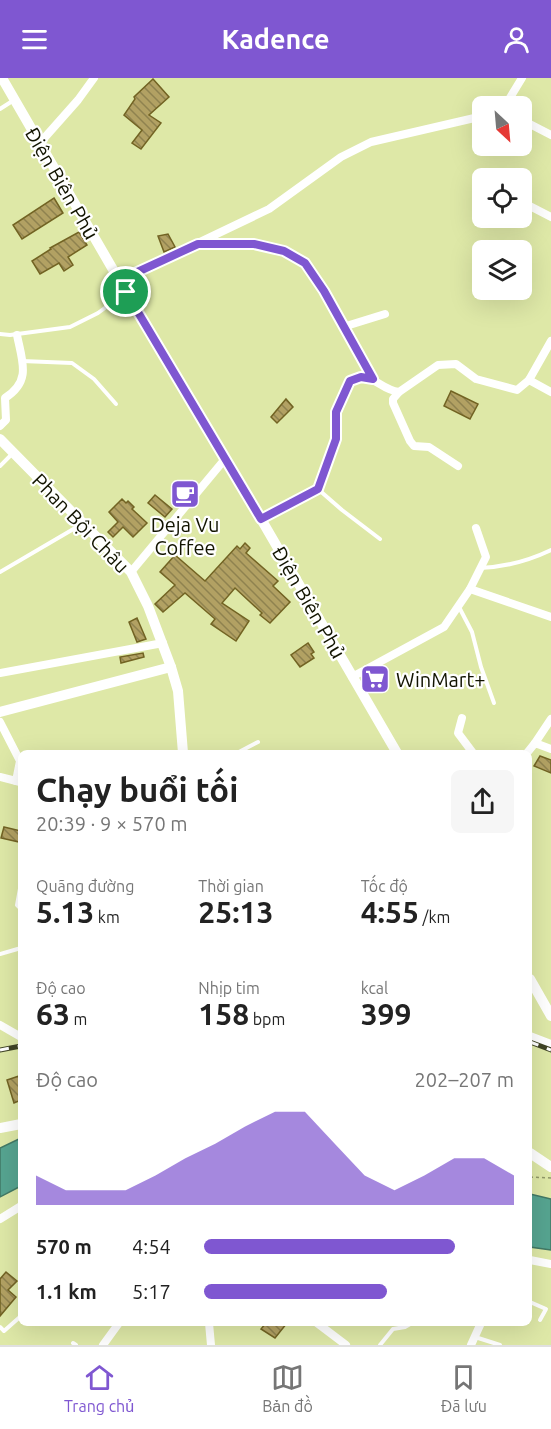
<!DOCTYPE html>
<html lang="vi">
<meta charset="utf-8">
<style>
:root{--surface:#fff;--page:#f6f6f6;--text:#222;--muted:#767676;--line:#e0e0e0;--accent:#7f57d1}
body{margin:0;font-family:Ubuntu,sans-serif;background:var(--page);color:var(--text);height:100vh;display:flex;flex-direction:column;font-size:22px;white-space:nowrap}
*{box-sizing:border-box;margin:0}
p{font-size:20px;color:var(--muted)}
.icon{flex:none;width:33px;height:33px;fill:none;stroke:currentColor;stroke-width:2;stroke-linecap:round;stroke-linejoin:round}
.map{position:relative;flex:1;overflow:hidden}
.details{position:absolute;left:18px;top:672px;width:514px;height:576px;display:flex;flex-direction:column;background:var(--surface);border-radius:9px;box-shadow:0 6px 24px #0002}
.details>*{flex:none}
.needle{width:39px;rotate:154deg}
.controls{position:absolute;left:472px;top:18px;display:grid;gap:12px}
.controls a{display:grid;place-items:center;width:60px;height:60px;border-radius:9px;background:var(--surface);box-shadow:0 6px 24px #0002;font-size:30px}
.pin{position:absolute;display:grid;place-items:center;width:51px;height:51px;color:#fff;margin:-26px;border:3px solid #fff;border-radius:50%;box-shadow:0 2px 6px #0007}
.round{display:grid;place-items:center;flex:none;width:63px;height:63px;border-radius:9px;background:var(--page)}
.headline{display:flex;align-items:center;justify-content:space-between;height:102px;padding:0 18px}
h1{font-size:33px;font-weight:600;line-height:45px}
.metrics{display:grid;grid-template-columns:repeat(3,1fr);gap:9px;height:102px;padding:6px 18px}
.metrics div{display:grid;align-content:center}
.metrics b{font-size:30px;font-weight:600}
.metrics small{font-size:16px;font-weight:400}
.metrics p{font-size:16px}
.chart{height:168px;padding:12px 18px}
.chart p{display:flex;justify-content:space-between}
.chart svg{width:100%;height:108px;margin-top:6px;fill:var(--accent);opacity:.7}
ul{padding:0 18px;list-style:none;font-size:20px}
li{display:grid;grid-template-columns:96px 72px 1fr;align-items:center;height:45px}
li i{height:15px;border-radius:8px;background:var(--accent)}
header{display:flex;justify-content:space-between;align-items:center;height:78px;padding:0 18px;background:var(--accent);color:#fff;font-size:27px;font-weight:600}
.menu{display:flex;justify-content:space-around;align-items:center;height:84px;border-top:2px solid var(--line);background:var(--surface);font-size:16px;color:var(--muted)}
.menu a{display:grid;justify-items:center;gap:3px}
.menu .current{color:var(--accent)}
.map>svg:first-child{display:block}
</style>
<header><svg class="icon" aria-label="menu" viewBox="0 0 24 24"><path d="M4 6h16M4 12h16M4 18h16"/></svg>Kadence<svg class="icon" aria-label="person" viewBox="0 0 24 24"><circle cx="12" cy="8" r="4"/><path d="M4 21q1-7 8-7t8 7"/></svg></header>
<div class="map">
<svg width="551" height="1267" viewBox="0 0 551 1267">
<defs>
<pattern id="building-back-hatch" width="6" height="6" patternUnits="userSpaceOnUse" patternTransform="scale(1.5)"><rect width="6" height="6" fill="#b2a163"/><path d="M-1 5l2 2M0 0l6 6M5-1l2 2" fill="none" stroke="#8f824f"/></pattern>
</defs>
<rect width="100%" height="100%" fill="#dee8a7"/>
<!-- water -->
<g fill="#56a490" stroke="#427965" stroke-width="1.5">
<path d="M 21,1060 L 21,1108 L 0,1119 L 0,1070 Z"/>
<path d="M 530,1116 L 551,1121 L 551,1172 L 530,1169 Z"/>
</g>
<!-- building -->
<g fill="url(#building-back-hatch)" stroke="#726323" stroke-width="1.5">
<path d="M 153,1 L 169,19 L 149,37 L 161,45 L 141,71 L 132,65 L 142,52 L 124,37 L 135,21 L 134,19 Z"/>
<path d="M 54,120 L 63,135 L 22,161 L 13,147 Z"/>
<path d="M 79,154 L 87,167 L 68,179 L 73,187 L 64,193 L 59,185 L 40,196 L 32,183 L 51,171 L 50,170 Z"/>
<path d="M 168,156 L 175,169 L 164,174 L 158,158 Z"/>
<path d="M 451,313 L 478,326 L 470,341 L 444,328 Z"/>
<path d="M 286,321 L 293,329 L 277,345 L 271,339 Z"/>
<path d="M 155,417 L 172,431 L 165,439 L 148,425 Z"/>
<path d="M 122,421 L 126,425 L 128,423 L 134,429 L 132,431 L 147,445 L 133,459 L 123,449 L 113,459 L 108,454 L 118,444 L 109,434 Z"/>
<path d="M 245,465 L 250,470 L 246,475 L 278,503 L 273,508 L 290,524 L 270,545 L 260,537 L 262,535 L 235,510 L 222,525 L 249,543 L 236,563 L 211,546 L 215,541 L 185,515 L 163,534 L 155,526 L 175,507 L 160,494 L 175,477 L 205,503 L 237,468 L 240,471 Z"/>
<path d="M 137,540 L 146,561 L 137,564 L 129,544 Z"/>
<path d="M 308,565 L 314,574 L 311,576 L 314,580 L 300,589 L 291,577 Z"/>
<path d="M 143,575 L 144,579 L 121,585 L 120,579 Z"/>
<path d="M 540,678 L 551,682 L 551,695 L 534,688 Z"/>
<path d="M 4,749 L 21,753 L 19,764 L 1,760 Z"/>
<path d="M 19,998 L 21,1004 L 21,1022 L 14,1025 L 7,1002 Z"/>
<path d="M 6,1194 L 17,1203 L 8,1212 L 16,1219 L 0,1238 L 0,1201 Z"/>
<path d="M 266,1245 L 287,1245 L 275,1260 L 261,1251 Z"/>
</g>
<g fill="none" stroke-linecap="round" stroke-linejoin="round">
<!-- path -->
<path stroke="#919868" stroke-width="1.5" stroke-dasharray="3 3" stroke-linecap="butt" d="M 530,1099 L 551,1100"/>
<!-- lane -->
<g stroke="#fff" stroke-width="4">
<path d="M 0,31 L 14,22"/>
<path d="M 0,256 L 10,257 L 70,249 L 98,235 L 125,215"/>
<path d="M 22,283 L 72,285 L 94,301 L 116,326"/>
<path d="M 0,388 L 12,376"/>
<path d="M 319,412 L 342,432 L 380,461"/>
<path d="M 480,490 C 505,489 528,483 551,472"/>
<path d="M 0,494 L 82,446"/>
<path d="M 459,529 L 472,554 L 481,589 L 494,625"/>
<path d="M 237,675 L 258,664"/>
<path d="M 21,805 L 17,827 L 21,831"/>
<path d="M 0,876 L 21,870"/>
<path d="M 530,1224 L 546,1231 L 540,1242"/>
<path d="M 0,1249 L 4,1253 L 21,1238"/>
<path d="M 475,1259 L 500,1267"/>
<path d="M 73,1265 L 76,1267"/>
<path d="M 380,1267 L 393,1251 L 405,1249 L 412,1245"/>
</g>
<!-- street -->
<g stroke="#fff" stroke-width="8">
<path d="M 505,28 L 522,0"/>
<path d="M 522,42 L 551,57"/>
<path d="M 39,66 L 78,22 L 94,0"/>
<path d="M 522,124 L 551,139"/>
<path d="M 202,166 L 254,166 L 283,173 L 305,185 L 324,213 L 373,301"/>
<path d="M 126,214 L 128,204 L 133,196 L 269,131 L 341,79 L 371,64 L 483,38"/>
<path d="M 343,249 L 385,236"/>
<path d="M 529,302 L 551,314"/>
<path d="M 399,314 L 393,321 L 393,325 L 410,363 L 414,368 L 429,369 L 458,388"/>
<path d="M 0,348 L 6,342 L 5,320 C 32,303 22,283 17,257"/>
<path d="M 261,441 L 319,411 L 336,361 L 336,334 L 350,303 C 377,294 376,310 399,314 L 438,287 L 456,286 L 476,301 L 517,312 L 529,302 L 551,263"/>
<path d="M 131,494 L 225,381"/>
<path d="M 470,511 L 551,539"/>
<path d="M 0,595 L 163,565"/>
<path d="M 352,599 L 444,549 L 470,511 L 486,479 L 476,450"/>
<path d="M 462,640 L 458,655 L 473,675"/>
<path d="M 0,644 L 20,683 L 16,703"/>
<path d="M 535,665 L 551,641"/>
<path d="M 527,675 L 535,665 L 551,671"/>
<path d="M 0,699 L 20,704"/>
<path d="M 0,947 L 21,959"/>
<path d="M 530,958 L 551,966"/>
<path d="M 0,1141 L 21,1128"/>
<path d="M 530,1182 L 551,1186"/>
<path d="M 209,1245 L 211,1267"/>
<path d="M 317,1245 L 346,1267"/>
<path d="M 103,1267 L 119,1245"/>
<path d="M 471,1267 L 481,1245"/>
</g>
<!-- secondary -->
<g stroke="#fff" stroke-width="10">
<path d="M 2,0 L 126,214 L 261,441 L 397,675"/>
<path d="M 0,361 L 131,494 L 148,528 L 171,589 L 178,613 L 183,675"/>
<path d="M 0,634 L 171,589"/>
<path d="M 530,901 L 551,938"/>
<path d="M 0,1050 L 21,1046"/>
<path d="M 530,1075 L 551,1089"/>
</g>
<!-- rail casing -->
<g stroke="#3f4325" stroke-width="5">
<g id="rail">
<path d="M 530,964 L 551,972"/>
<path d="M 0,972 L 21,968"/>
</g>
</g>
<!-- rail -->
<use href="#rail" stroke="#fff" stroke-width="3" stroke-dasharray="9" stroke-linecap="butt"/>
</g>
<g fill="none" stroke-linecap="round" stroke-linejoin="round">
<!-- route casing -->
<g stroke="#fff" stroke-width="12">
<path id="route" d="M 198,166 L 254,166 L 284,173 L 305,185 L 324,213 L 373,301 L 361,299 L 350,303 L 336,334 L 336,361 L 318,411 L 261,441 L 126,214 L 128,204 L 133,196 Z"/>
</g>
<!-- route -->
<use href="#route" stroke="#7f57d1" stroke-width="8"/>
</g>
<!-- icons -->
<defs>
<g id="cafe-square" transform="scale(1.5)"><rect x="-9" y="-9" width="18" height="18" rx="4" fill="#7f57d1" stroke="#fff"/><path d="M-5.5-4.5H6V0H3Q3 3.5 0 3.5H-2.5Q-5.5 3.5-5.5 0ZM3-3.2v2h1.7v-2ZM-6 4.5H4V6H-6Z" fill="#fff"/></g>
<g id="supermarket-square" transform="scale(1.5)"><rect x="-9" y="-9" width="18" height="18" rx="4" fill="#7f57d1" stroke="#fff"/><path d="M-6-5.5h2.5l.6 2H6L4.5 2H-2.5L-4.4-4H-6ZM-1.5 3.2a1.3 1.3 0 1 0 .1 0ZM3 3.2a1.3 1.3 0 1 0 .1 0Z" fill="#fff"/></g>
</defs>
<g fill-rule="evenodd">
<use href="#cafe-square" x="185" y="416"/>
<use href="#supermarket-square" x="375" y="601"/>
</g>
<g text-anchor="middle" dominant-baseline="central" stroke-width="4.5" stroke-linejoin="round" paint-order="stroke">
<!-- street labels -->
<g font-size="20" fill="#121400" stroke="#fff">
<text transform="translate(62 105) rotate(60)">Điện Biên Phủ</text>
<text transform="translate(81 445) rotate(46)">Phan Bội Châu</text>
<text transform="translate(309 524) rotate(60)">Điện Biên Phủ</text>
</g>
<!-- poi labels -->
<g font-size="20" fill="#121400" stroke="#fff">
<text x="185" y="446">Deja Vu<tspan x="185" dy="23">Coffee</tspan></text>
<text x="396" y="601" text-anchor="start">WinMart+</text>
</g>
</g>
</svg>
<div class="controls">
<a><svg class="needle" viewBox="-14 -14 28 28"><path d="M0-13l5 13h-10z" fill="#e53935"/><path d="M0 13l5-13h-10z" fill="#767676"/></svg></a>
<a><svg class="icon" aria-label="locate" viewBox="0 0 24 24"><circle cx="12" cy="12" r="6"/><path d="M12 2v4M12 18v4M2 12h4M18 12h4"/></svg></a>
<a><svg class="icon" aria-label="layers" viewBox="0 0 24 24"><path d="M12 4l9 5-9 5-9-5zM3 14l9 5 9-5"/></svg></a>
</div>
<div class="pin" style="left:126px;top:214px;background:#1e9e55"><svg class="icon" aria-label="arrive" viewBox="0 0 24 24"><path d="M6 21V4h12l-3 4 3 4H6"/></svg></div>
<section class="details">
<div class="headline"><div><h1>Chạy buổi tối</h1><p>20:39 · 9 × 570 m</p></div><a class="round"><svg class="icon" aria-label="share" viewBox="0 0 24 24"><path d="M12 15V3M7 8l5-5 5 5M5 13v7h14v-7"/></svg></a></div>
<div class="metrics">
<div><p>Quãng đường</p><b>5.13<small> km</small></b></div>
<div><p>Thời gian</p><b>25:13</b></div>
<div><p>Tốc độ</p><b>4:55<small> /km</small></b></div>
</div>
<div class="metrics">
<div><p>Độ cao</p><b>63<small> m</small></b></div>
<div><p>Nhịp tim</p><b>158<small> bpm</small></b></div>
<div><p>kcal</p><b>399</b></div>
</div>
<div class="chart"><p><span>Độ cao</span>202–207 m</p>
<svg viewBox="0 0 160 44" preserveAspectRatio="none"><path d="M0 44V32L10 38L20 38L30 38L40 32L50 25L60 19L70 12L80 6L90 6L100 19L110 32L120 38L130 32L140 25L150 25L160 32V44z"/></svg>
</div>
<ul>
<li><b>570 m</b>4:54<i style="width:81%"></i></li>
<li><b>1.1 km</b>5:17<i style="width:59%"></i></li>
</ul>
</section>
</div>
<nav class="menu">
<a class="current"><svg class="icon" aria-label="home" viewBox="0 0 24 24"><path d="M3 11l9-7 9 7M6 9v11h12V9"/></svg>Trang chủ</a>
<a><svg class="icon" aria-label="map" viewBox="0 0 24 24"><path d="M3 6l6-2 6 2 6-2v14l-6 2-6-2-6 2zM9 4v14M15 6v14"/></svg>Bản đồ</a>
<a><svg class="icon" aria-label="saved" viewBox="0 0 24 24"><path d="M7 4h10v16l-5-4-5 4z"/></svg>Đã lưu</a>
</nav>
